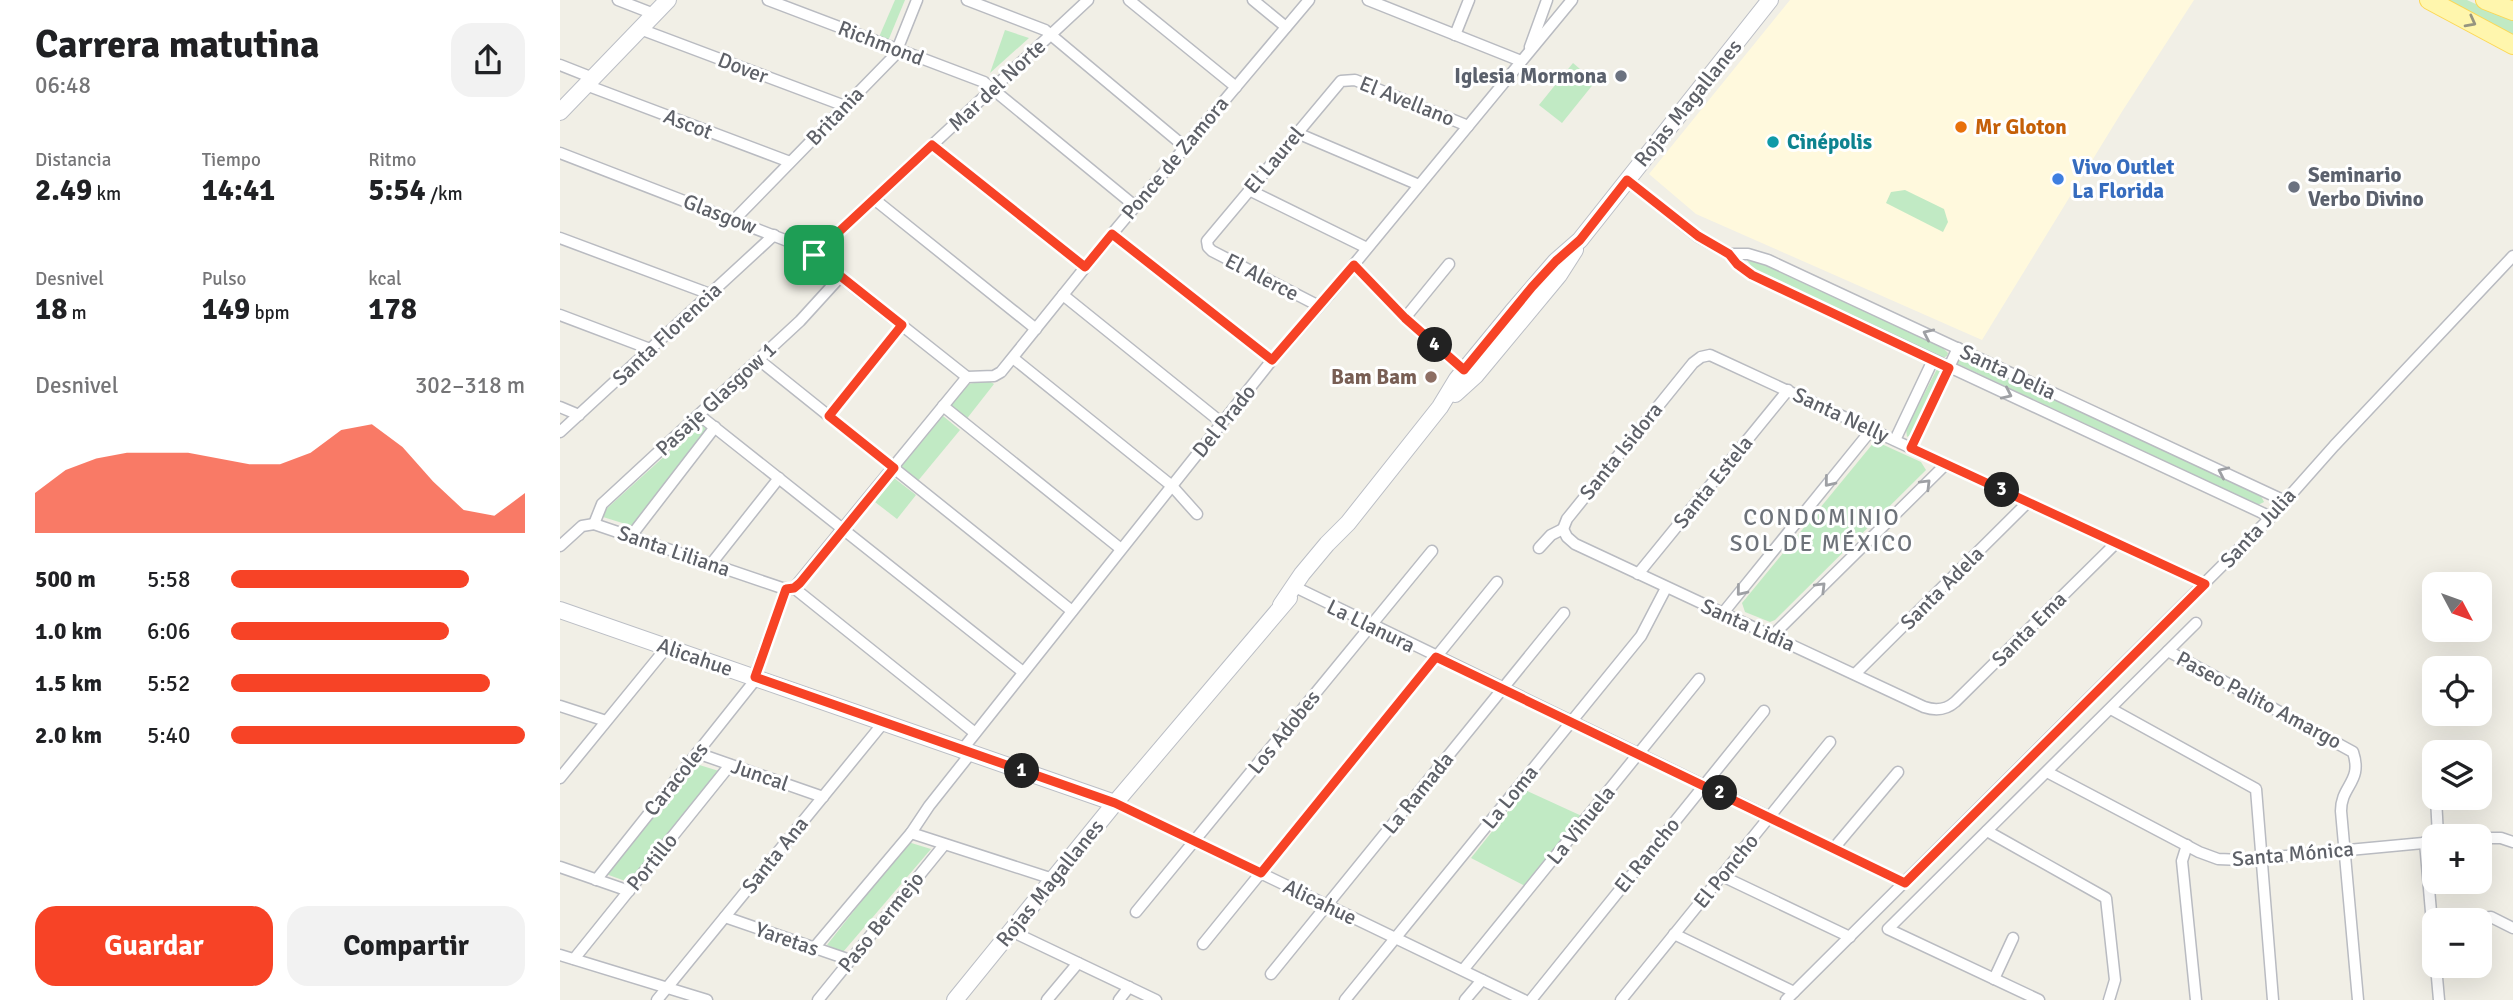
<!DOCTYPE html>
<html lang="es">
<meta charset="utf-8">
<style>
:root{--surface:#fff;--page:#f2f2f2;--text:#202124;--muted:#757577;--accent:#f74326}
body{margin:0;font-family:Signika,sans-serif;background:var(--page);color:var(--text);height:100vh;display:flex;flex-direction:column;font-size:26px;white-space:nowrap}
*{box-sizing:border-box;margin:0}
p{font-size:23px;color:var(--muted)}
.icon{flex:none;width:38px;height:38px;fill:none;stroke:currentColor;stroke-width:2;stroke-linecap:round;stroke-linejoin:round}
.map{position:relative;flex:1;overflow:hidden}
.sheet{display:flex;flex-direction:column;background:var(--surface);width:560px}
.sheet>*{flex:none}
.needle{width:46px;rotate:131deg}
.controls{position:absolute;left:1862px;top:572px;display:grid;gap:14px}
.controls a{display:grid;place-items:center;width:70px;height:70px;border-radius:14px;background:var(--surface);box-shadow:0 7px 28px #0002;font-size:35px}
.pin{position:absolute;display:grid;place-items:center;width:60px;height:60px;color:#fff;margin:-30px;border-radius:14px;box-shadow:0 4px 10px #0006}
.km{position:absolute;width:35px;height:35px;margin:-18px;border-radius:50%;background:#222;color:#fff;font-size:19px;line-height:35px;text-align:center}
.round{display:grid;place-items:center;flex:none;width:74px;height:74px;border-radius:21px;background:var(--page)}
.summary{display:flex;align-items:center;justify-content:space-between;height:119px;padding:0 35px}
h1{font-size:38px;font-weight:700;line-height:52px}
.metrics{display:grid;grid-template-columns:repeat(3,1fr);gap:10px;height:119px;padding:7px 35px}
.metrics div{display:grid;align-content:center}
.metrics b{font-size:30px;font-weight:700}
.metrics small{font-size:19px;font-weight:400}
.metrics p{font-size:19px}
.chart{height:196px;padding:14px 35px}
.chart p{display:flex;justify-content:space-between}
.chart svg{width:100%;height:126px;margin-top:7px;fill:var(--accent);opacity:.7}
.primary-button{display:flex;gap:14px;margin-top:auto;padding:14px 35px}
.primary-button a{flex:1;height:80px;border-radius:21px;background:var(--accent);color:#fff;font-size:28px;font-weight:700;line-height:80px;text-align:center}
.primary-button a+a{background:var(--page);color:var(--text)}
ul{padding:0 35px;list-style:none;font-size:23px}
li{display:grid;grid-template-columns:112px 84px 1fr;align-items:center;height:52px}
li i{height:18px;border-radius:9px;background:var(--accent)}
main{display:flex;flex:1;min-height:0}
.map>svg:first-child{display:block}
</style>
<main>
<section class="sheet">
<div class="summary"><div><h1>Carrera matutina</h1><p>06:48</p></div><a class="round"><svg class="icon" aria-label="share" viewBox="0 0 24 24"><path d="M12 15V3M7 8l5-5 5 5M5 13v7h14v-7"/></svg></a></div>
<div class="metrics">
<div><p>Distancia</p><b>2.49<small> km</small></b></div>
<div><p>Tiempo</p><b>14:41</b></div>
<div><p>Ritmo</p><b>5:54<small> /km</small></b></div>
</div>
<div class="metrics">
<div><p>Desnivel</p><b>18<small> m</small></b></div>
<div><p>Pulso</p><b>149<small> bpm</small></b></div>
<div><p>kcal</p><b>178</b></div>
</div>
<div class="chart"><p><span>Desnivel</span>302–318 m</p>
<svg viewBox="0 0 160 44" preserveAspectRatio="none"><path d="M0 44V30L10 22L20 18L30 16L40 16L50 16L60 18L70 20L80 20L90 16L100 8L110 6L120 14L130 26L140 36L150 38L160 30V44z"/></svg>
</div>
<ul>
<li><b>500 m</b>5:58<i style="width:81%"></i></li>
<li><b>1.0 km</b>6:06<i style="width:74%"></i></li>
<li><b>1.5 km</b>5:52<i style="width:88%"></i></li>
<li><b>2.0 km</b>5:40<i style="width:100%"></i></li>
</ul>
<div class="primary-button"><a>Guardar</a><a>Compartir</a></div>
</section>
<div class="map">
<svg width="1953" height="1000" viewBox="0 0 1953 1000">
<rect width="100%" height="100%" fill="#f1efe6"/>
<!-- commercial -->
<path fill="#fff9dd" d="M 1230,0 L 1634,0 L 1563,110 L 1422,340 L 1136,214 L 1089,174 Z"/>
<!-- green -->
<g fill="#c1eac4">
<path d="M 335,0 L 345,0 L 328,41 L 319,37 Z"/>
<path d="M 1880,0 L 1907,0 L 1953,21 L 1953,38 Z"/>
<path d="M 445,30 L 469,38 L 430,73 Z"/>
<path d="M 1013,63 L 1035,82 L 1002,123 L 979,105 Z"/>
<path d="M 1345,190 L 1384,209 L 1388,222 L 1383,232 L 1326,203 L 1331,192 Z"/>
<path d="M 1186,259 L 1199,260 L 1383,348 L 1388,353 L 1387,356 L 1383,358 L 1193,268 Z"/>
<path d="M 1404,357 L 1701,496 L 1704,502 L 1698,505 L 1396,363 L 1398,358 Z"/>
<path d="M 1377,369 L 1380,370 L 1380,373 L 1352,434 L 1347,437 L 1346,429 Z"/>
<path d="M 429,381 L 434,384 L 405,421 L 389,406 L 407,384 Z"/>
<path d="M 383,416 L 400,430 L 357,482 L 341,467 Z"/>
<path d="M 140,424 L 148,430 L 72,526 L 43,517 L 43,512 Z"/>
<path d="M 1315,441 L 1361,462 L 1366,470 L 1215,620 L 1210,622 L 1185,612 L 1182,603 Z"/>
<path d="M 334,478 L 356,495 L 337,519 L 315,502 Z"/>
<path d="M 136,764 L 159,771 L 68,882 L 46,874 Z"/>
<path d="M 965,790 L 1024,817 L 967,887 L 911,858 Z"/>
<path d="M 348,842 L 371,849 L 283,952 L 267,945 Z"/>
</g>
<g fill="none" stroke-linecap="round" stroke-linejoin="round">
<!-- street casing -->
<g stroke="#b9bbc1" stroke-width="13">
<g id="street">
<path d="M 58,0 L 94,14"/>
<path d="M 208,0 L 424,82 L 575,206"/>
<path d="M 407,0 L 485,30 L 625,147"/>
<path d="M 569,0 L 676,87"/>
<path d="M 693,0 L 726,27"/>
<path d="M 808,0 L 961,61"/>
<path d="M 80,29 L 285,106"/>
<path d="M 895,35 L 909,0"/>
<path d="M 970,47 L 987,0"/>
<path d="M 0,65 L 33,78"/>
<path d="M 26,85 L 230,162"/>
<path d="M 737,133 L 859,185"/>
<path d="M 372,145 L 525,267"/>
<path d="M 0,153 L 243,247 L 407,377"/>
<path d="M 1067,180 L 1137,236 L 1169,254 L 1177,264 L 1192,275 L 1711,517"/>
<path d="M 689,190 L 807,248"/>
<path d="M 314,199 L 476,329"/>
<path d="M 174,220 L 335,55 L 357,0"/>
<path d="M 552,234 L 712,360"/>
<path d="M 0,238 L 150,294"/>
<path d="M 1169,254 L 1188,254 L 1208,260 L 1725,501"/>
<path d="M 254,255 L 528,0"/>
<path d="M 794,265 L 845,318 L 908,374"/>
<path d="M 503,295 L 662,423"/>
<path d="M 759,306 L 652,251 L 648,247 L 647,241 L 781,81 L 795,80 L 908,126"/>
<path d="M 0,315 L 90,349"/>
<path d="M 845,318 L 889,264"/>
<path d="M 453,358 L 612,486 L 637,514"/>
<path d="M 199,360 L 512,611"/>
<path d="M 383,406 L 561,549"/>
<path d="M 0,407 L 19,415"/>
<path d="M 139,415 L 463,672"/>
<path d="M 269,416 L 342,325"/>
<path d="M 0,432 L 214,235"/>
<path d="M 1335,440 L 1373,360"/>
<path d="M 1351,448 L 1398,348"/>
<path d="M 34,524 L 42,504 L 240,321 L 281,276"/>
<path d="M 1003,529 L 1007,519 L 1133,363 L 1141,357 L 1150,355 L 1645,584"/>
<path d="M 1003,529 L 1007,537 L 1015,544 L 1364,707 C 1376,711 1386,710 1395,702 L 1555,544"/>
<path d="M 71,536 L 155,427"/>
<path d="M 0,546 L 22,526 L 34,524 L 222,588 L 232,589"/>
<path d="M 979,548 L 991,535 L 1003,529"/>
<path d="M 151,564 L 219,478"/>
<path d="M 1078,574 L 1228,390"/>
<path d="M 733,586 L 1345,883"/>
<path d="M 234,588 L 407,377 L 434,376 L 441,372 L 552,234 L 749,0"/>
<path d="M 234,588 L 415,733"/>
<path d="M 1163,613 L 1312,429"/>
<path d="M 1213,635 L 1386,464"/>
<path d="M 1608,651 L 1793,752 C 1803,782 1781,785 1781,811 L 1798,1000"/>
<path d="M 1295,674 L 1468,502"/>
<path d="M 0,706 L 46,721"/>
<path d="M 1551,709 L 1696,789 L 1713,1000"/>
<path d="M 402,750 L 712,360 L 768,296 L 1012,0"/>
<path d="M 137,753 L 263,797"/>
<path d="M 1487,772 L 1639,852 L 1658,859 L 1682,860 L 1874,842"/>
<path d="M 0,778 L 107,647"/>
<path d="M 1876,798 L 1878,836"/>
<path d="M 555,803 L 964,1000"/>
<path d="M 1427,831 L 1546,898 L 1555,980 L 1549,1000"/>
<path d="M 351,833 L 493,879"/>
<path d="M 1920,838 L 1941,838 L 1953,842"/>
<path d="M 1865,842 L 1874,947"/>
<path d="M 1627,845 L 1622,861 L 1636,1000"/>
<path d="M 1274,848 L 1338,772"/>
<path d="M 0,867 L 69,891"/>
<path d="M 1162,876 L 1290,937"/>
<path d="M 36,880 L 192,684 L 226,589"/>
<path d="M 576,912 L 872,551"/>
<path d="M 165,917 L 290,960"/>
<path d="M 1899,920 L 1931,917 L 1953,928"/>
<path d="M 451,931 L 596,1000"/>
<path d="M 1114,934 L 1234,992"/>
<path d="M 643,944 L 937,582"/>
<path d="M 254,948 L 351,833 L 369,806 L 411,753"/>
<path d="M 0,955 L 147,1000"/>
<path d="M 14,959 L 170,765"/>
<path d="M 1876,966 L 1879,1000"/>
<path d="M 903,970 L 1139,679"/>
<path d="M 711,974 L 1004,613"/>
<path d="M 1434,979 L 1453,938"/>
<path d="M 97,1000 L 324,722"/>
<path d="M 258,1000 L 384,845"/>
<path d="M 487,1000 L 518,963"/>
<path d="M 559,1000 L 569,987"/>
<path d="M 785,1000 L 1081,636 L 1106,588"/>
<path d="M 905,1000 L 922,980"/>
<path d="M 971,1000 L 1204,711"/>
<path d="M 1061,1000 L 1270,742"/>
<path d="M 1226,1000 L 1711,517 L 1774,446 L 1953,256"/>
<path d="M 1479,1000 L 1328,929 L 1636,623"/>
</g>
</g>
<!-- secondary casing -->
<g stroke="#bbbec5" stroke-width="18">
<g id="secondary">
<path d="M 0,112 L 108,0"/>
<path d="M 895,394 L 916,375 L 999,275 L 1015,250"/>
<path d="M 721,605 L 742,574 L 767,544 L 788,523 L 880,407 L 897,379 L 952,312 L 996,261 L 1020,240 L 1210,0"/>
<path d="M 0,610 L 555,803"/>
<path d="M 395,1000 L 555,803 L 729,598"/>
</g>
</g>
<!-- primary casing -->
<g stroke="#fcd754" stroke-width="20">
<g id="primary">
<path d="M 1869,0 L 1953,45"/>
<path d="M 1925,0 L 1953,11"/>
</g>
</g>
<!-- street -->
<use href="#street" stroke="#fff" stroke-width="10"/>
<!-- secondary -->
<use href="#secondary" stroke="#fff" stroke-width="16"/>
<!-- primary -->
<use href="#primary" stroke="#fff6ad" stroke-width="18"/>
</g>
<!-- one-way arrows -->
<defs><path id="oneway-chevron" d="M-2-3.5L2.5 0L-2 3.5" fill="none" stroke-width="1.6" stroke-linecap="round" stroke-linejoin="round" transform="scale(1.75)"/></defs>
<use stroke="#969580" href="#oneway-chevron" transform="translate(1911 22) rotate(28)"/>
<g stroke="#9ea0a4">
<use href="#oneway-chevron" transform="translate(1368 334) rotate(-155)"/>
<use href="#oneway-chevron" transform="translate(1447 394) rotate(25)"/>
<use href="#oneway-chevron" transform="translate(1663 472) rotate(-155)"/>
<use href="#oneway-chevron" transform="translate(1269 482) rotate(129)"/>
<use href="#oneway-chevron" transform="translate(1366 484) rotate(-45)"/>
<use href="#oneway-chevron" transform="translate(1261 587) rotate(-45)"/>
<use href="#oneway-chevron" transform="translate(1181 591) rotate(129)"/>
</g>
<g fill="none" stroke-linecap="round" stroke-linejoin="round">
<!-- route casing -->
<g stroke="#fff" stroke-width="14">
<path id="route" d="M 372,145 L 525,267 L 552,234 L 712,360 L 794,265 L 845,318 L 904,370 L 972,287 L 996,261 L 1020,240 L 1067,180 L 1138,236 L 1169,254 L 1177,264 L 1192,275 L 1389,368 L 1351,448 L 1645,584 L 1345,883 L 876,657 L 701,873 L 555,803 L 195,677 L 226,589 L 234,588 L 240,583 L 334,468 L 269,416 L 342,325 L 254,255 Z"/>
</g>
<!-- route -->
<use href="#route" stroke="#f74326" stroke-width="9"/>
</g>
<!-- markers -->
<g fill="#6b7280" stroke="#fff" stroke-width="2.5">
<circle cx="1061" cy="76" r="7"/>
<circle cx="1734" cy="187" r="7"/>
</g>
<circle fill="#e8710a" stroke="#fff" stroke-width="2.5" cx="1401" cy="127" r="7"/>
<circle fill="#0f9aa8" stroke="#fff" stroke-width="2.5" cx="1213" cy="142" r="7"/>
<circle fill="#3f7fe0" stroke="#fff" stroke-width="2.5" cx="1498" cy="179" r="7"/>
<circle fill="#8d6e63" stroke="#fff" stroke-width="2.5" cx="871" cy="377" r="7"/>
<g text-anchor="middle" dominant-baseline="central" stroke-width="6" stroke-linejoin="round" paint-order="stroke">
<!-- street labels -->
<g font-size="21" fill="#5e6168" stroke="#fff">
<text transform="translate(321 43) rotate(21)">Richmond</text>
<text transform="translate(183 68) rotate(21)">Dover</text>
<text transform="translate(437 85) rotate(-43)">Mar del Norte</text>
<text transform="translate(847 101) rotate(22)">El Avellano</text>
<text transform="translate(1128 103) rotate(-51)">Rojas Magallanes</text>
<text transform="translate(275 116) rotate(-46)">Britania</text>
<text transform="translate(128 124) rotate(21)">Ascot</text>
<text transform="translate(615 158) rotate(-50)">Ponce de Zamora</text>
<text transform="translate(714 160) rotate(-50)">El Laurel</text>
<text transform="translate(160 214) rotate(21)">Glasgow</text>
<text transform="translate(702 277) rotate(27)">El Alerce</text>
<text transform="translate(107 334) rotate(-43)">Santa Florencia</text>
<text transform="translate(1448 372) rotate(25)">Santa Delia</text>
<text transform="translate(156 399) rotate(-43)">Pasaje Glasgow 1</text>
<text transform="translate(1281 415) rotate(25)">Santa Nelly</text>
<text transform="translate(664 421) rotate(-51)">Del Prado</text>
<text transform="translate(1061 451) rotate(-51)">Santa Isidora</text>
<text transform="translate(1153 482) rotate(-51)">Santa Estela</text>
<text transform="translate(1698 528) rotate(-47)">Santa Julia</text>
<text transform="translate(114 551) rotate(19)">Santa Liliana</text>
<text transform="translate(1382 588) rotate(-45)">Santa Adela</text>
<text transform="translate(1188 625) rotate(24)">Santa Lidia</text>
<text transform="translate(811 626) rotate(26)">La Llanura</text>
<text transform="translate(1469 629) rotate(-45)">Santa Ema</text>
<text transform="translate(135 657) rotate(19)">Alicahue</text>
<text transform="translate(1699 700) rotate(28)">Paseo Palito Amargo</text>
<text transform="translate(724 732) rotate(-51)">Los Adobes</text>
<text transform="translate(200 775) rotate(19)">Juncal</text>
<text transform="translate(116 779) rotate(-51)">Caracoles</text>
<text transform="translate(858 793) rotate(-51)">La Ramada</text>
<text transform="translate(950 797) rotate(-51)">La Loma</text>
<text transform="translate(1021 825) rotate(-51)">La Vihuela</text>
<text transform="translate(1733 854) rotate(-5)">Santa Mónica</text>
<text transform="translate(215 855) rotate(-51)">Santa Ana</text>
<text transform="translate(1087 855) rotate(-51)">El Rancho</text>
<text transform="translate(92 862) rotate(-51)">Portillo</text>
<text transform="translate(1166 871) rotate(-51)">El Poncho</text>
<text transform="translate(490 883) rotate(-51)">Rojas Magallanes</text>
<text transform="translate(760 902) rotate(26)">Alicahue</text>
<text transform="translate(321 922) rotate(-51)">Paso Bermejo</text>
<text transform="translate(227 939) rotate(19)">Yaretas</text>
</g>
<!-- worship labels -->
<g font-size="21" font-weight="bold" fill="#5b616d" stroke="#fff" text-anchor="end">
<text x="1047" y="76">Iglesia Mormona</text>
<text x="1748" y="175" text-anchor="start">Seminario<tspan x="1748" dy="24">Verbo Divino</tspan></text>
</g>
<!-- food labels -->
<g font-size="21" font-weight="bold" fill="#c56008" stroke="#fff" text-anchor="start">
<text x="1415" y="127">Mr Gloton</text>
</g>
<!-- culture labels -->
<g font-size="21" font-weight="bold" fill="#0d838f" stroke="#fff" text-anchor="start">
<text x="1227" y="142">Cinépolis</text>
</g>
<!-- shop labels -->
<g font-size="21" font-weight="bold" fill="#366cbe" stroke="#fff" text-anchor="start">
<text x="1512" y="167">Vivo Outlet<tspan x="1512" dy="24">La Florida</tspan></text>
</g>
<!-- education labels -->
<g font-size="21" font-weight="bold" fill="#785e54" stroke="#fff" text-anchor="end">
<text x="857" y="377">Bam Bam</text>
</g>
<!-- neighbourhood labels -->
<g font-size="23" letter-spacing="2" fill="#6e737a" stroke="#fff">
<text x="1262" y="517">CONDOMINIO<tspan x="1262" dy="26">SOL DE MÉXICO</tspan></text>
</g>
</g>
</svg>
<div class="controls">
<a><svg class="needle" viewBox="-14 -14 28 28"><path d="M0-13l5 13h-10z" fill="#e53935"/><path d="M0 13l5-13h-10z" fill="#757577"/></svg></a>
<a><svg class="icon" aria-label="locate" viewBox="0 0 24 24"><circle cx="12" cy="12" r="6"/><path d="M12 2v4M12 18v4M2 12h4M18 12h4"/></svg></a>
<a><svg class="icon" aria-label="layers" viewBox="0 0 24 24"><path d="M12 4l9 5-9 5-9-5zM3 14l9 5 9-5"/></svg></a>
<a>+</a>
<a>−</a>
</div>
<div class="pin" style="left:254px;top:255px;background:#1e9e55"><svg class="icon" aria-label="arrive" viewBox="0 0 24 24"><path d="M6 21V4h12l-3 4 3 4H6"/></svg></div>
<b class="km" style="left:462px;top:771px">1</b>
<b class="km" style="left:1160px;top:793px">2</b>
<b class="km" style="left:1442px;top:490px">3</b>
<b class="km" style="left:875px;top:345px">4</b>
</div>
</main>
